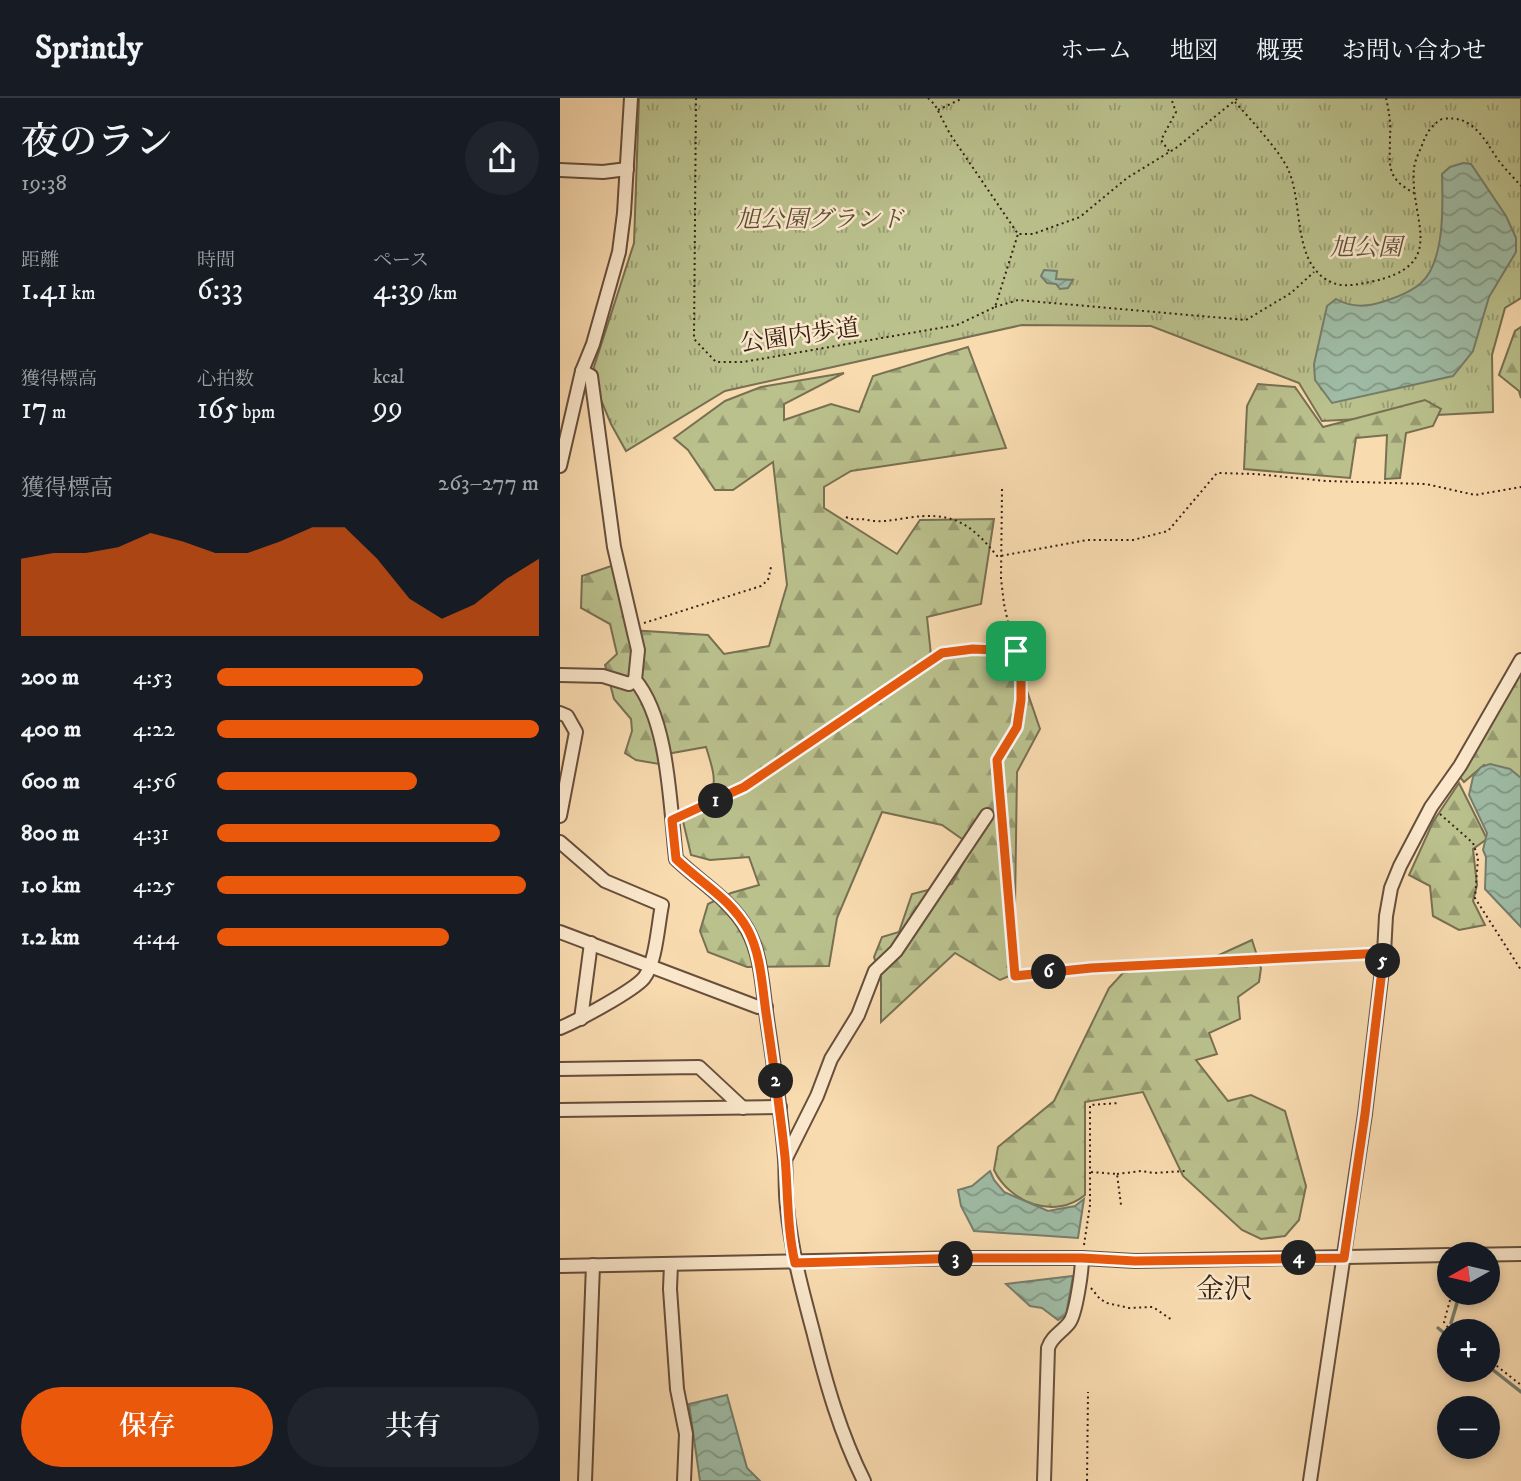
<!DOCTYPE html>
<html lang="ja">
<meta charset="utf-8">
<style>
:root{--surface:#171b24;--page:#20242c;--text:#f1f3f6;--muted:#9ea1a6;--line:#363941;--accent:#ea580c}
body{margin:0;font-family:"IM FELL DW Pica","Noto Serif JP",serif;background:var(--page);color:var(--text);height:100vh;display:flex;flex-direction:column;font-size:26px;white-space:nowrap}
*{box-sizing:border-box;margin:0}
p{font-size:23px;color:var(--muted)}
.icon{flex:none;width:38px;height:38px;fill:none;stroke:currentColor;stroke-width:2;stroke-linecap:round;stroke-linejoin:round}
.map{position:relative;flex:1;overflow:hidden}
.side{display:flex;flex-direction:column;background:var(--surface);width:560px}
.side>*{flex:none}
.needle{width:46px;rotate:262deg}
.controls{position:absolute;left:877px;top:1144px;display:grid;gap:14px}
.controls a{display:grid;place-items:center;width:63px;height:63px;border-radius:50%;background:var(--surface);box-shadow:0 4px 10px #0003;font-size:35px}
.pin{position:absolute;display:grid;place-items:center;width:60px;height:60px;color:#fff;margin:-30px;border-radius:14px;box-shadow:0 4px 10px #0006}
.km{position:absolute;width:35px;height:35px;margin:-18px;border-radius:50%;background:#222;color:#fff;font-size:19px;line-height:35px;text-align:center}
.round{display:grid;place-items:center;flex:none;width:74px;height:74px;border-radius:37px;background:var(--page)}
.headline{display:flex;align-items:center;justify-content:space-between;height:119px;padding:0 21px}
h1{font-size:38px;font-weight:600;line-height:52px}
.figures{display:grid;grid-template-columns:repeat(3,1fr);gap:10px;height:119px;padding:7px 21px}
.figures div{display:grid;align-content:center}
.figures b{font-size:30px;font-weight:600}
.figures small{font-size:19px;font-weight:400}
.figures p{font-size:19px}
.chart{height:196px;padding:14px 21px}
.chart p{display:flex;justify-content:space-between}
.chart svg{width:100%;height:126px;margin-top:7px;fill:var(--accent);opacity:.7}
.action{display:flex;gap:14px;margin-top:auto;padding:14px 21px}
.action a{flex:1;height:80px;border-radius:42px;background:var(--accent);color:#fff;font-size:28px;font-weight:600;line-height:80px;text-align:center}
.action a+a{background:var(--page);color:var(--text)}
ul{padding:0 21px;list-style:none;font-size:23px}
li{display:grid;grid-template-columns:112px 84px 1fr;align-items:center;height:52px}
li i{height:18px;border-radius:9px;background:var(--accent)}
header{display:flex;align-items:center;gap:42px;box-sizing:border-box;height:98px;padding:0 35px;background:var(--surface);border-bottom:2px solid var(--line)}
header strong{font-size:33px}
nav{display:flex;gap:38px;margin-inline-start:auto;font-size:24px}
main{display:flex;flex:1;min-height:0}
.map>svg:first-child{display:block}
</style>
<header>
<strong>Sprintly</strong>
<nav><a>ホーム</a><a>地図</a><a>概要</a><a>お問い合わせ</a></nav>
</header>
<main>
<section class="side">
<div class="headline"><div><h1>夜のラン</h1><p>19:38</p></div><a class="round"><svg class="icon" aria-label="share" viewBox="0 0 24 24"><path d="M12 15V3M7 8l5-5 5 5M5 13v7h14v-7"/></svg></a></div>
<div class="figures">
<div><p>距離</p><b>1.41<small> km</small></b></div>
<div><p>時間</p><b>6:33</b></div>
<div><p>ペース</p><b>4:39<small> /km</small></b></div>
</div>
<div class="figures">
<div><p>獲得標高</p><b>17<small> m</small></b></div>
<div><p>心拍数</p><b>165<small> bpm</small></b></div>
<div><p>kcal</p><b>99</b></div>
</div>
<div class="chart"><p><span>獲得標高</span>263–277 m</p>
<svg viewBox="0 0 160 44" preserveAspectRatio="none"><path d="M0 44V17L10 15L20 15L30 13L40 8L50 11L60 15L70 15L80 11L90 6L100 6L110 17L120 31L130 38L140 33L150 24L160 17V44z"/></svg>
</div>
<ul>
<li><b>200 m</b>4:53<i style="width:64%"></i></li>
<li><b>400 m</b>4:22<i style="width:100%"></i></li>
<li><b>600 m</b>4:56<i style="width:62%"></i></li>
<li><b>800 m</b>4:31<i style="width:88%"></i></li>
<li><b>1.0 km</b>4:25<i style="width:96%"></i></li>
<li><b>1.2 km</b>4:44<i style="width:72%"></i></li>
</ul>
<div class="action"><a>保存</a><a>共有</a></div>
</section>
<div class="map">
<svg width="961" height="1383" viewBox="0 0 961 1383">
<defs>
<pattern id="grass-tufts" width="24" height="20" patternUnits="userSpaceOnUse" patternTransform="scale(1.75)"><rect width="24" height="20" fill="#bac18d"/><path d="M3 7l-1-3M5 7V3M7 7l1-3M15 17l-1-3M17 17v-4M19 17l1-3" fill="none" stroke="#989c72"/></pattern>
<pattern id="forest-firs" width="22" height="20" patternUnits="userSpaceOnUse" patternTransform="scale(1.75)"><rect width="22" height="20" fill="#bac18d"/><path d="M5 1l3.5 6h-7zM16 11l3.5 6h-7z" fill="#989c72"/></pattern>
<pattern id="water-waves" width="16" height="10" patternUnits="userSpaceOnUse" patternTransform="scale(1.75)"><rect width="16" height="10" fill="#9fbca6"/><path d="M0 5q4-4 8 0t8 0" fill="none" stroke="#829886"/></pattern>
</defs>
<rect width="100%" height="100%" fill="#f9dbb0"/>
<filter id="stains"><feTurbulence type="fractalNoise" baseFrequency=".00286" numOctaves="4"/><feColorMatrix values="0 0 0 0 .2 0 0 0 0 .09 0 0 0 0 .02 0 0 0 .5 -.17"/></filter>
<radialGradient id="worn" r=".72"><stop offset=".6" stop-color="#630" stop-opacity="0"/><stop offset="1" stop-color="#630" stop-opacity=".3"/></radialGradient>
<!-- grass -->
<path fill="url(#grass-tufts)" stroke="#787052" stroke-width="2" d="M 79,0 L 961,0 L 961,200 L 945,210 L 932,257 L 933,314 L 762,323 L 739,285 L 591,228 L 462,227 L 165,293 L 66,353 L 51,326 L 31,278 L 74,145 Z"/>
<!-- forest -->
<g fill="url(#forest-firs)" stroke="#787052" stroke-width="2">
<path d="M 961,229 L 961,300 L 959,293 L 939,277 L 955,233 Z"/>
<path d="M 408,249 L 446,350 L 291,373 L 264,389 L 264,410 L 337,456 L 360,422 L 434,421 L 421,506 L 367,519 L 371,557 L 454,555 L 480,631 L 457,674 L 454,876 L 440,882 L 395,855 L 321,924 L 321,878 L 314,859 L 322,839 L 339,834 L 352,796 L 392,786 L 412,748 L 382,727 L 322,714 L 277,820 L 269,868 L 187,869 L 148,854 L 140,833 L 148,806 L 171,795 L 199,787 L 189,759 L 150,762 L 131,757 L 122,719 C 157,692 160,693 146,649 L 107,656 L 99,666 L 76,662 L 65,655 L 72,633 L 71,621 L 54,601 L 45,567 L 57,556 L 50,526 L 21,510 L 22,478 L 54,467 L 70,532 L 148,537 L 164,556 L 209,548 L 227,487 L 213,364 L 173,392 L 155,392 L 128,352 L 114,340 L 165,303 L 201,289 L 284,275 L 224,306 L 224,322 L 271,306 L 299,314 L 313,278 Z"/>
<path d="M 698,286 L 735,289 L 763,329 L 865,302 L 881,311 L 873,328 L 846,335 L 840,380 L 825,381 L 827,337 L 796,340 L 790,380 L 684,371 L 687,308 Z"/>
<path d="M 961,573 L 961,684 L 955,684 L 924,667 L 904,684 L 898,677 Z"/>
<path d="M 899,685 L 927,741 L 913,751 L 917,787 L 913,803 L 925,827 L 899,832 L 873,818 L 870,788 L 849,777 L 873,724 Z"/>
<path d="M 692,842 L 701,870 L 699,884 L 678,899 L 680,921 L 649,935 L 657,956 L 636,962 L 668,1003 L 691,997 L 725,1013 L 746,1088 L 739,1122 L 725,1138 L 701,1141 L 682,1132 L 623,1078 L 583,994 L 525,1004 L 525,1097 C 495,1122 450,1105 434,1072 L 438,1049 L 494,1003 L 549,890 L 563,875 L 657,858 Z"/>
</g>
<!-- water -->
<g fill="url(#water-waves)" stroke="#757e6c" stroke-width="2">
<path d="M 903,65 L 911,66 L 946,118 L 956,140 L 956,154 L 929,199 L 913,253 L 893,278 L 772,305 L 755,282 L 754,266 L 767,208 L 776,201 C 790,209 807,209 822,204 C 835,200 851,194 861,185 C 885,164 883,106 882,76 L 890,69 Z"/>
<path d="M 484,172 L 497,173 L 496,181 L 513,182 L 508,190 L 500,191 L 496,186 L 487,185 L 481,178 Z"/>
<path d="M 930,666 L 950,671 L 961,680 L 961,829 L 925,791 L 926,759 L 923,752 L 927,735 L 909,697 L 913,679 L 921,669 Z"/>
<path d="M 430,1073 L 434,1082 L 444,1094 L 488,1113 L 515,1108 L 524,1101 L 518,1140 L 414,1133 L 401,1108 L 398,1092 L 412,1088 Z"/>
<path d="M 513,1178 L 506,1217 L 498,1222 L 482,1210 L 470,1208 L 446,1186 Z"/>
<path d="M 167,1297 L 187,1370 L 200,1383 L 140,1383 L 129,1306 Z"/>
</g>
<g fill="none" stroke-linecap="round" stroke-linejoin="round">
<!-- stream -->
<g stroke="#757e6c" stroke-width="3.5">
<path d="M 891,1225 L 900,1195"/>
<path d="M 878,1230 L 889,1239"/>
<path d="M 928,1268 L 961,1294"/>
</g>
<!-- minor casing -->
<g stroke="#674f3c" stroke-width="16">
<g id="minor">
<path d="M 0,72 L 43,74 L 67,71"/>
<path d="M 22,273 L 31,278 L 54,449 L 78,552 L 75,582 C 109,622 110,709 116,761 C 141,785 170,801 187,831 C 201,856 202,886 206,914 C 213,963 221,1012 225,1061 C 226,1077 225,1093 227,1109 C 231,1151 242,1192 253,1233 C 266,1285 280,1335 304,1383"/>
<path d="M 0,368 L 22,273 L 33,246 L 59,154 L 64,115 L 71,0"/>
<path d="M 0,577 L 43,578 L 69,586 L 75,582"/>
<path d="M 0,615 L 7,618 L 16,634 L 0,718"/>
<path d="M 0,744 L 45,783 L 102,807 C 98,826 96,865 84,880 C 73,893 17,923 0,930"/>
<path d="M 0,834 L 198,909 L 206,909"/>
<path d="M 21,921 L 31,845"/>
<path d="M 0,971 L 139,969 L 183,1010"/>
<path d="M 0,1012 L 220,1009"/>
<path d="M 225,1062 L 257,998 L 271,961 L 298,917 L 315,873 L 336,853 L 427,717"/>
<path d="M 904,1157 L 961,1156"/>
<path d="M 111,1166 L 110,1191 L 117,1291 L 126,1336 L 124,1383"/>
<path d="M 0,1168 L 407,1160 L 522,1160 L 575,1163 L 889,1157"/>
<path d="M 25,1383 L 33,1167"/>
<path d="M 484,1383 L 488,1250 C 492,1238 501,1235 509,1225 C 516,1217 522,1172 522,1160"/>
<path d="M 750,1383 L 805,1016 L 824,855 L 826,818 L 831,790 L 840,768 L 871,709 L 900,668 L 961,562"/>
</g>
</g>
<!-- path -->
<g stroke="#362016" stroke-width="2" stroke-dasharray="2 3.5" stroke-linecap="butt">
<path d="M 136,0 L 134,241 L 156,264 L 183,264 L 397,227 L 435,209 L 458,136"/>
<path d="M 368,0 L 375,7 L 390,36 L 458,136 L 473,136 L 520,119 L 567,80 L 616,50 L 678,0"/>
<path d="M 826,0 C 829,13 831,26 830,39 C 830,68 825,79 854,95"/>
<path d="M 675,4 C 690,21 719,52 728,71 C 743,104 733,158 764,180 C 779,191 794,187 810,184 C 891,167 849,123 854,70 C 855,63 858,56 861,50 C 866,36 870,28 882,21 C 914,16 924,42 939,63 C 946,72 954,80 961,88"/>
<path d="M 378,12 L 403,0"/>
<path d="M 609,53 L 601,42 L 616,14 L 611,0"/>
<path d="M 435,209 L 458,202 L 686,222 L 731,195 L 754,174"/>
<path d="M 442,391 L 441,481 L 444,506 L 461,584 L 461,602 L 457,629 L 437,662 L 455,878 L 531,870 L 812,856"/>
<path d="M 286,419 C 294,423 300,420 308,422 C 320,425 333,422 346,420 C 391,413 410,424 437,458 L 440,458 L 527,442 L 573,442 L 608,433 L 657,375 L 696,376 L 766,383 L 866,386 L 915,397 L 961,389"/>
<path d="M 84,525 L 201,488 L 208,482 L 211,469"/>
<path d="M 880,716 L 913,745 L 918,760 L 915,800 L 961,872"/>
<path d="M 123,718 L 184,689 L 382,555 L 413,551 L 455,553"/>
<path d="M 531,1074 L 557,1076 L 561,1107"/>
<path d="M 557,1076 L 581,1073 L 594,1075 L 625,1073"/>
<path d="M 524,1147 L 530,1107 L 530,1007 L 559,1005"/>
<path d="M 531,1190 L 540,1201 L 547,1205 L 569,1210 L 593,1209 L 612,1222"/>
<path d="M 891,1234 L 884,1224 L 892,1195"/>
<path d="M 928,1261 L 961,1287"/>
<path d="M 527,1383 L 528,1294"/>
</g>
<!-- minor -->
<use href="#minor" stroke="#fbe8cc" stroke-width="12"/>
</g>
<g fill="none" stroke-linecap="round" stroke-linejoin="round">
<!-- route casing -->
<g stroke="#fff" stroke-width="14">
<path id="route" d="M 413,551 L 456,553 L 461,583 L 461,602 L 457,629 L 437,662 L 455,878 L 531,870 L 824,855 L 805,1016 L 784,1160 L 575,1163 L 522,1160 L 407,1160 L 235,1165 C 227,1130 228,1094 225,1059 C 220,1011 213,963 206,915 C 202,887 201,857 188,832 C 171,801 141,785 116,761 L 112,722 L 184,689 L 382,555 Z"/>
</g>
<!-- route -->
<use href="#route" stroke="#ea580c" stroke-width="9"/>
</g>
<g text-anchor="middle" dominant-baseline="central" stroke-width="5" stroke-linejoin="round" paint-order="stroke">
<!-- park labels -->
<g font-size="24" font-style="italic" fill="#5e503a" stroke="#fbe8cc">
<text x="260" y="122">旭公園グランド</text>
<text x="806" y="150">旭公園</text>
</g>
<!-- street labels -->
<g font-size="24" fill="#362016" stroke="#fbe8cc">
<text transform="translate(240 238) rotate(-8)">公園内歩道</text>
</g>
<!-- quarter labels -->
<g font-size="28" fill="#362016" stroke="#fbe8cc">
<text x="664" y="1191">金沢</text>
</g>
</g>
<rect width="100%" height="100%" filter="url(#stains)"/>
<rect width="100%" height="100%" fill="url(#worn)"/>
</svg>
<div class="controls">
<a><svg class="needle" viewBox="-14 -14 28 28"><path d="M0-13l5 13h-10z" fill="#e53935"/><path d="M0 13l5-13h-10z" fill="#9ea1a6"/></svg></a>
<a>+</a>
<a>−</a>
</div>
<div class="pin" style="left:456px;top:553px;background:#1e9e55"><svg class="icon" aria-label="arrive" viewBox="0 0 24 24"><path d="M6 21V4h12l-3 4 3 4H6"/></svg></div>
<b class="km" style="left:156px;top:703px">1</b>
<b class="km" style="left:216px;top:983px">2</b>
<b class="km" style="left:396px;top:1161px">3</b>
<b class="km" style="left:739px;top:1160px">4</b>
<b class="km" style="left:823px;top:863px">5</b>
<b class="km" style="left:489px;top:874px">6</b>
</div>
</main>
